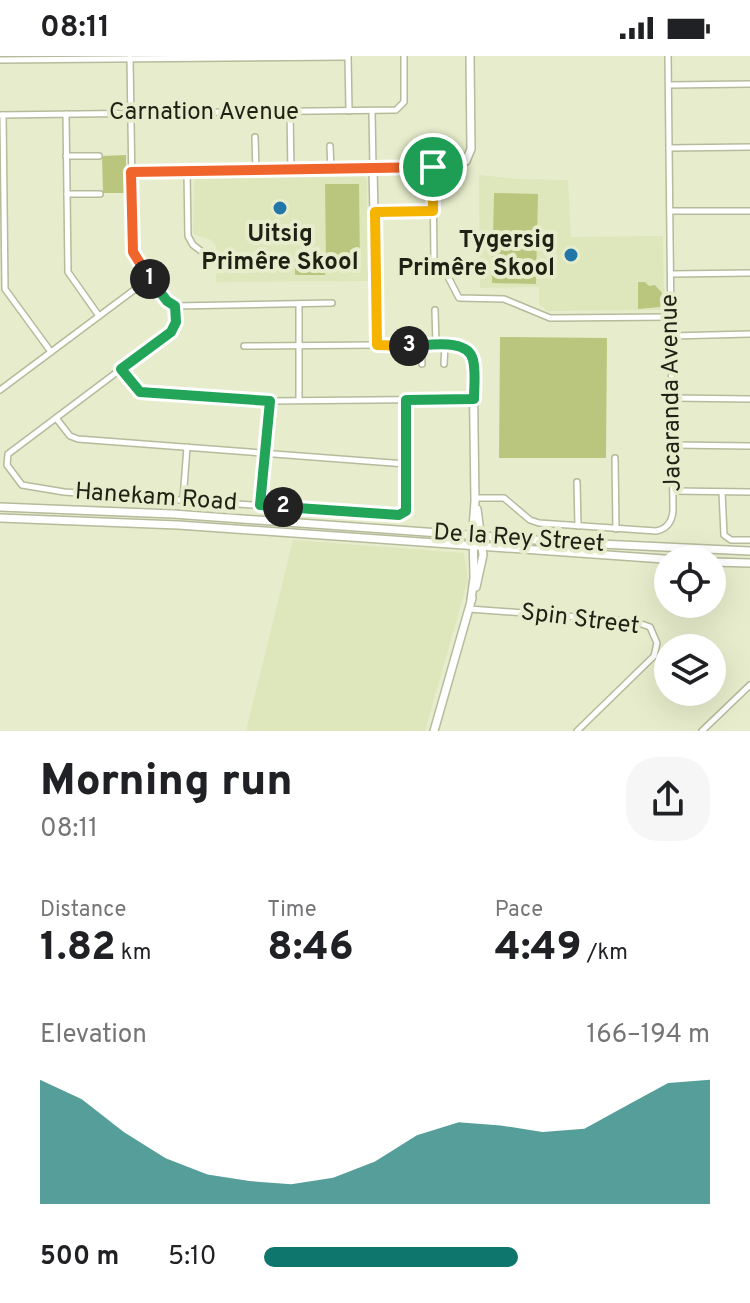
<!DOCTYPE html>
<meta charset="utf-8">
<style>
:root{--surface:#fff;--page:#f6f6f6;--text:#202124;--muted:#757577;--accent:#0f766e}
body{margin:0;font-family:Overpass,sans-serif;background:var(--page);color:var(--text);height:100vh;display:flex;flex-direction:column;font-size:30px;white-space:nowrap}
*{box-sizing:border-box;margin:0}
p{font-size:26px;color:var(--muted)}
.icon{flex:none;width:44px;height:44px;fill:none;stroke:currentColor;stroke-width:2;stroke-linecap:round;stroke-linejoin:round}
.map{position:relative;height:675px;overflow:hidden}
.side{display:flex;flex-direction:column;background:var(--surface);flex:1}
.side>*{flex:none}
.tools{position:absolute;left:654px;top:490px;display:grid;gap:16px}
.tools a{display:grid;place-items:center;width:72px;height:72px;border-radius:50%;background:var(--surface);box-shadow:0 8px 32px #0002;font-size:40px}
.pin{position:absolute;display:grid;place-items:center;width:68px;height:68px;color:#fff;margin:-34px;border:4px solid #fff;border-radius:50%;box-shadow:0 2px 8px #0007}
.km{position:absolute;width:40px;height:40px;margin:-20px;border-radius:50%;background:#222;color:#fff;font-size:22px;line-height:40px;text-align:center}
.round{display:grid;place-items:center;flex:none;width:84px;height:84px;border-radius:32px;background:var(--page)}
.head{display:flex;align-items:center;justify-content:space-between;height:136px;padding:0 40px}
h1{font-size:44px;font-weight:800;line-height:60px}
.stats{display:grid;grid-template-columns:repeat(3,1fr);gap:12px;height:136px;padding:8px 40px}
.stats div{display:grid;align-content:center}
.stats b{font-size:40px;font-weight:800}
.stats small{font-size:22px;font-weight:400}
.stats p{font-size:22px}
.chart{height:224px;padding:16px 40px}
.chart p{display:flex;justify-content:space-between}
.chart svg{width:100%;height:144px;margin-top:8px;fill:var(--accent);opacity:.7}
ul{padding:0 40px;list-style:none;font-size:26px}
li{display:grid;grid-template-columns:128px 96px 1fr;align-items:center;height:60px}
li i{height:20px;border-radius:10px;background:var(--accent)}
.status{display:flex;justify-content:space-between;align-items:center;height:56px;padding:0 40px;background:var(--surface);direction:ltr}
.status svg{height:22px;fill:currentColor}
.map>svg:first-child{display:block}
</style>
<div class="status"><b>08:11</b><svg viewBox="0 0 49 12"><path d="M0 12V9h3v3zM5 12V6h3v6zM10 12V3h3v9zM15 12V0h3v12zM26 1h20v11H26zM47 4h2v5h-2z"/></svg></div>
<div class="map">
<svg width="750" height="675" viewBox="0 0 750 675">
<rect width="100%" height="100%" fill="#e7edcc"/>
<!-- built -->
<g fill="#dee6bc">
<path d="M 479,119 L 520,123 L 568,124 L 571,181 L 663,180 L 664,254 L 547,255 L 539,248 L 539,231 L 480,232 Z"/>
<path d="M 363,120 L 367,124 L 368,225 L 216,226 L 216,190 L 211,184 L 193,178 L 194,124 L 199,122 Z"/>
<path d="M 293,484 L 464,497 L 468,524 L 425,675 L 246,675 Z"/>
</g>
<!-- green -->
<g fill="#bac67e">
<path d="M 126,99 L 126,137 L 103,137 L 102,100 Z"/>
<path d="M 325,128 L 359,128 L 360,208 L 326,208 L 325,219 L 295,219 L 295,204 L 326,203 Z"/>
<path d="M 494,137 L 538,138 L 536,228 L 492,227 Z"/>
<path d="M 638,226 L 645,226 L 649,230 L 655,229 L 662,237 L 660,251 L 638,253 Z"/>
<path d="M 500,281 L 607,282 L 606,402 L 499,402 Z"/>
</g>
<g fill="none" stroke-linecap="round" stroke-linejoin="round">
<!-- street casing -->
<g stroke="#b5bb9b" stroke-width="8">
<g id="street">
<path d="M 348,1 L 349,55"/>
<path d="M 130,2 L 133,196 L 167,245 L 175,250"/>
<path d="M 0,4 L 348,1"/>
<path d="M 669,29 L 750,28"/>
<path d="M 290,56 L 291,115"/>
<path d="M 66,58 L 68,216 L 99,260"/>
<path d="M 0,59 L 396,54 L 404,46 L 404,0"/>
<path d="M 3,59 L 5,233 L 51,296"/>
<path d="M 255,81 L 256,115"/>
<path d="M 330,90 L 331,114"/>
<path d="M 669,92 L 750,91"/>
<path d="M 66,100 L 99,100"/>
<path d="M 433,112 L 434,206 L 446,217 L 459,242 L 504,243 L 550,262 L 671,261"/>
<path d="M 131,116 L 373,113 L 372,55"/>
<path d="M 187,116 L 188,180 L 193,189 L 205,198"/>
<path d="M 67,138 L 100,138"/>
<path d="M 670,155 L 750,155"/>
<path d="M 375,156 L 433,155"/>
<path d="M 671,218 L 750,217"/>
<path d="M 299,248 L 299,344"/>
<path d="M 175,250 L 176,266 L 173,274 L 8,398 L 7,409 L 22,429 L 64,436 L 399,459 L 407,451 L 406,344"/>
<path d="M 175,250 L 332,247"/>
<path d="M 435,254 L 436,289"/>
<path d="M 671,280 L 750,278"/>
<path d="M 244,290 L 377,289"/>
<path d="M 421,290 L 422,308"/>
<path d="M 444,308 L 445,289"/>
<path d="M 121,313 L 135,333 L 142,336 L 270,345 L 474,343"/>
<path d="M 0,334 L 150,222"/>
<path d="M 672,342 L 750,343"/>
<path d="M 56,362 L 70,380 L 78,383 L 406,408"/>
<path d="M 673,389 L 750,390"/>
<path d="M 615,402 L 616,473"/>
<path d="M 577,426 L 578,470"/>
<path d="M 673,435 L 750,436"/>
<path d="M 722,436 L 724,479 L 731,484 L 750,484"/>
<path d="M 475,442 L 504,442 L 530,464 L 539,467 L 656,475 C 667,473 672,466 673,455 L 668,0"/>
<path d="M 183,444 L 187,391"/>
<path d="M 260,449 L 270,345"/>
<path d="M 469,553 L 633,565 L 650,571 L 657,587 L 654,600 L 577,675"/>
<path d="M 702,675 L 750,629"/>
</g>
</g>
<!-- secondary casing -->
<g stroke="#b5bb9b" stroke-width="10">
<g id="secondary">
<path d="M 470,0 L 471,93 L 466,105 L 455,111 L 373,113 L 377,289 L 458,289 L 468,295 L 473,303 L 475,445 L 473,472 L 474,522 L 471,544"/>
<path d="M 0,451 L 173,458 L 579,487 L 750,495"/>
<path d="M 0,462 L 178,469 L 678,504"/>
<path d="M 712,506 L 750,507"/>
<path d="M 476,531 L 483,499 L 477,453"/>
<path d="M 434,675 L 472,542"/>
</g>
</g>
<!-- street -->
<use href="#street" stroke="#fff" stroke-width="5"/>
<!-- secondary -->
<use href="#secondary" stroke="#fff" stroke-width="7"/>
</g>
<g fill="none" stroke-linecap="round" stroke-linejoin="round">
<!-- split-1 casing -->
<g stroke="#fff" stroke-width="16">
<path id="split-1" d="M 150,223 L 133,196 L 131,116 L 433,111"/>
</g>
<!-- split-2 casing -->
<g stroke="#fff" stroke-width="16">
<path id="split-2" d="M 150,223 L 167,245 L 175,250 L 176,266 L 171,276 L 121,313 L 140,336 L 270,345 L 260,449 L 283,451"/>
</g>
<!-- split-3 casing -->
<g stroke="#fff" stroke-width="16">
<path id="split-3" d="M 283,451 L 399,459 L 406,455 L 406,344 L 474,343 C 474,331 476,316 473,304 C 468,281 427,290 409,290"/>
</g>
<!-- split-4 casing -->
<g stroke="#fff" stroke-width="16">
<path id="split-4" d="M 409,290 L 377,289 L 375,156 L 433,155 L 433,111"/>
</g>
<!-- split-1 -->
<use href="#split-1" stroke="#f0652b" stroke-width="10"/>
<!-- split-2 -->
<use href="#split-2" stroke="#22a559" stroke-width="10"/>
<!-- split-3 -->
<use href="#split-3" stroke="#22a559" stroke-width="10"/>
<!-- split-4 -->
<use href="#split-4" stroke="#f5b400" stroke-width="10"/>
</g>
<!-- markers -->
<g fill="#2177a7" stroke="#e7edcc" stroke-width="3">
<circle cx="280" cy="152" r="8"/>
<circle cx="571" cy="199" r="8"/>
</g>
<g text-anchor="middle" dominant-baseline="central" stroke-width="8" stroke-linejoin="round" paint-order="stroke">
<!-- street labels -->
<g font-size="24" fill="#1e2114" stroke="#e7edcc">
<text x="204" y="57">Carnation Avenue</text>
<text transform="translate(672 337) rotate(-91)">Jacaranda Avenue</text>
<text transform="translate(156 442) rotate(4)">Hanekam Road</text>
<text transform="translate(519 483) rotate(4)">De la Rey Street</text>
<text transform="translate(580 564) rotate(7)">Spin Street</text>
</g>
<!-- poi labels -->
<g font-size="24" font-weight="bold" fill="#1e2114" stroke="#e7edcc">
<text x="280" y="179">Uitsig<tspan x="280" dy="28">Primêre Skool</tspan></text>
<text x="555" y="185" text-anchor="end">Tygersig<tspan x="555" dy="28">Primêre Skool</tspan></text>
</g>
</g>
</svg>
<div class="tools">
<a><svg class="icon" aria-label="locate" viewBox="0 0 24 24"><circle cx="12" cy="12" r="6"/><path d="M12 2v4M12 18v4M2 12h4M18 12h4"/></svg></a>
<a><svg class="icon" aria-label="layers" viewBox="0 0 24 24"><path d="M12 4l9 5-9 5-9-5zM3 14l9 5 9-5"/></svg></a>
</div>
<div class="pin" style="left:433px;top:111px;background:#1e9e55"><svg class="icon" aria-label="arrive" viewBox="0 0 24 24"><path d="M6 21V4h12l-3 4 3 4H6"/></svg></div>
<b class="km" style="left:150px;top:223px">1</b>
<b class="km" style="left:283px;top:451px">2</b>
<b class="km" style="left:409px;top:290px">3</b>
</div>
<section class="side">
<div class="head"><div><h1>Morning run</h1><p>08:11</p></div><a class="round"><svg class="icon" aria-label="share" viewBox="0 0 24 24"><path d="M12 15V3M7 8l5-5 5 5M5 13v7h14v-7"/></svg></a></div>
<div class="stats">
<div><p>Distance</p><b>1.82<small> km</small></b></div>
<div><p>Time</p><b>8:46</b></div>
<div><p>Pace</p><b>4:49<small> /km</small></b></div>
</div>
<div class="chart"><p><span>Elevation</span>166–194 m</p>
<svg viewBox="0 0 160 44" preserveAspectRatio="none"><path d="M0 44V6L10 12L20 22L30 30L40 35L50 37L60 38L70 36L80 31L90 23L100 19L110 20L120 22L130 21L140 14L150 7L160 6V44z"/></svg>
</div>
<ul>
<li><b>500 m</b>5:10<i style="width:57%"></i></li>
</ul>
</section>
